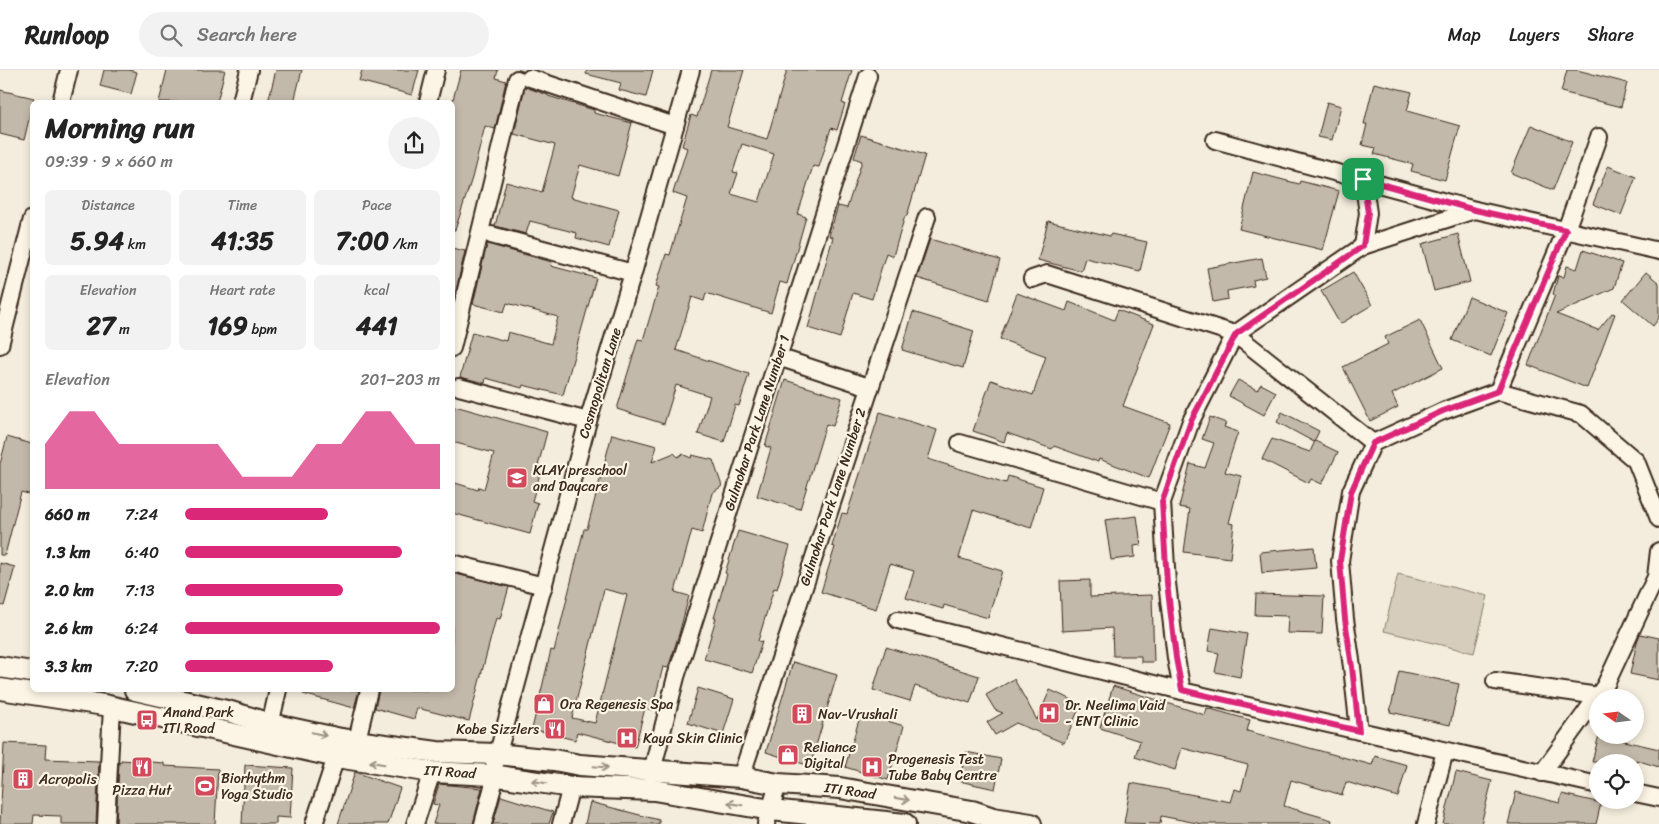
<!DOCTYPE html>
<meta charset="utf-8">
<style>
:root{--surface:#fff;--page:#f2f2f2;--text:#222;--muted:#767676;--line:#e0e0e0;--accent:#db2777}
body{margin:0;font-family:Sriracha,sans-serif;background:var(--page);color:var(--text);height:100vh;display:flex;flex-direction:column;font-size:19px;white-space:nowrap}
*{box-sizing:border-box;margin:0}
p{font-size:16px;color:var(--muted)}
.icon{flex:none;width:28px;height:28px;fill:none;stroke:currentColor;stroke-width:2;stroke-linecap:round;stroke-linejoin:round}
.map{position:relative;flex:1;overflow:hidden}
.details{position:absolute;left:30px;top:30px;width:425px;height:592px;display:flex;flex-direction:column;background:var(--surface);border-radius:8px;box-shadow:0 2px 8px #0003}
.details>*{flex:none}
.needle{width:32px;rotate:284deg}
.controls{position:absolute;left:1589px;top:619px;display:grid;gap:10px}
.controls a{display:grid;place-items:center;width:55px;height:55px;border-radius:50%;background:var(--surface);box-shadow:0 2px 8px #0003;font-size:25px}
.pin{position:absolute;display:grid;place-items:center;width:42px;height:42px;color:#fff;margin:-21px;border-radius:10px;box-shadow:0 2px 8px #0006}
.round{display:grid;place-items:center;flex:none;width:52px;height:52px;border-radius:26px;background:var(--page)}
.head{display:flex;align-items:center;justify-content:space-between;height:85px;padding:0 15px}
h1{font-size:28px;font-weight:800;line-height:38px}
.metrics{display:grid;grid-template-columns:repeat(3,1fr);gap:8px;height:85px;padding:5px 15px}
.metrics div{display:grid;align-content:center;border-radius:8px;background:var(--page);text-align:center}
.metrics b{font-size:25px;font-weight:800}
.metrics small{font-size:14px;font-weight:400}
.metrics p{font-size:14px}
.chart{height:140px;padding:10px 15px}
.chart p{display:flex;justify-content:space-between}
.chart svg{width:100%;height:90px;margin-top:5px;fill:var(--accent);opacity:.7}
ul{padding:0 15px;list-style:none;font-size:16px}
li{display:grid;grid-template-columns:80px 60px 1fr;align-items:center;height:38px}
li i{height:12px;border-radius:6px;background:var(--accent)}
header{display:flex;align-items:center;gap:30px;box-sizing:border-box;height:70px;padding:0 25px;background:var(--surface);border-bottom:1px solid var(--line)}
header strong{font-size:24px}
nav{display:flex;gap:28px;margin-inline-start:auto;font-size:18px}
.search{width:350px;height:45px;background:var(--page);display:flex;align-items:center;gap:12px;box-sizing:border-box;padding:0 18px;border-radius:28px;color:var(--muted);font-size:19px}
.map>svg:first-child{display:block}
</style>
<header>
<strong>Runloop</strong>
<div class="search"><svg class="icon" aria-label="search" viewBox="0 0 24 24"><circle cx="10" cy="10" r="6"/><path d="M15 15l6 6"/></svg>Search here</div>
<nav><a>Map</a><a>Layers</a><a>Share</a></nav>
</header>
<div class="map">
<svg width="1659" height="754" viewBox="0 0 1659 754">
<rect width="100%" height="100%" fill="#f4eddd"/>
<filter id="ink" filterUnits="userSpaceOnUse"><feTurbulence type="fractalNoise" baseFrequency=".02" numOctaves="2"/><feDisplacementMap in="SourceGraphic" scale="10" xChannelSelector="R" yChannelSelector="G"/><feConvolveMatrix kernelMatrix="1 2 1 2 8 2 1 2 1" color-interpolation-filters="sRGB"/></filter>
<g filter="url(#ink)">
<!-- green -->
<path fill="#d6cdbd" stroke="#887c6e" d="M 1398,504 L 1488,526 L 1474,583 L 1384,561 Z"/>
<!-- building -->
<g fill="#c3b9aa" stroke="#3b2a1e" fill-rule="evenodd">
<path d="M 104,0 L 129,0 L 137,2 L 131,24 L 100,16 Z"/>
<path d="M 167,0 L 225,0 L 217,32 L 159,32 Z"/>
<path d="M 276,0 L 302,0 L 294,32 L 268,32 Z"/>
<path d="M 362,0 L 419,0 L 412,25 L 359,11 Z"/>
<path d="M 461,0 L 498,0 L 496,8 L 506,11 L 495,59 L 485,56 L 472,108 L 455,160 L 452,160 L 452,33 Z"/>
<path d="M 587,0 L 653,0 L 646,27 L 619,20 L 621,13 L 586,4 Z"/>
<path d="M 711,0 L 744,0 L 727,57 L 767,69 L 787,0 L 852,0 L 842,33 L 845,34 L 837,60 L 831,58 L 819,97 L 813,96 L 798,144 L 806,147 L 787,214 L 780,212 L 771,243 L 706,223 L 704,231 L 692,227 L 676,280 L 749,304 L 739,336 L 735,335 L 724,372 L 698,364 L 710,326 L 676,315 L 664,354 L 617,339 L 638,269 L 643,270 L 659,217 L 656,216 L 666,184 L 670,185 L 687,128 L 673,123 L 687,78 L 682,76 L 691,45 L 697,47 ZM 742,74 L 774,84 L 759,132 L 731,124 L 738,103 L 733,102 Z"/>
<path d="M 1567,0 L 1577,0 L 1627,13 L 1621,37 L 1561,22 Z"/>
<path d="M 1374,13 L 1412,22 L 1407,41 L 1460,56 L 1445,110 L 1411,101 L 1413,94 L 1374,84 L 1376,78 L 1362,75 L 1367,54 L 1364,54 Z"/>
<path d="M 525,17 L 548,25 L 548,26 L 594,40 L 594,43 L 632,53 L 618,106 L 580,95 L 571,127 L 619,140 L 609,177 L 576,168 L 577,163 L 530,151 L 526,164 L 495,156 L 506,112 L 542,122 L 555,75 L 514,64 Z"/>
<path d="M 0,20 L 34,28 L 24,70 L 0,64 Z"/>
<path d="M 1327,32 L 1341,36 L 1332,70 L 1318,67 Z"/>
<path d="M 1531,55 L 1572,72 L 1553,120 L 1511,103 Z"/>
<path d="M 861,65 L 925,85 L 907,146 L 905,146 L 893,186 L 886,183 L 872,229 L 853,223 L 840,268 L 808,258 L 833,167 L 829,166 L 838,136 L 847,138 L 862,91 L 854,88 Z"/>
<path d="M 1608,96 L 1636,107 L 1621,145 L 1593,134 Z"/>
<path d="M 1253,102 L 1299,114 L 1300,111 L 1339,121 L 1323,180 L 1239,159 Z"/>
<path d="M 1048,151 L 1110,166 L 1111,164 L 1147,172 L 1140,201 L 1085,188 L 1081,201 L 1038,190 Z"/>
<path d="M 1458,164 L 1470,212 L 1434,221 L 1422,174 Z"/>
<path d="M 930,169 L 1000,190 L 989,230 L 917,208 Z"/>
<path d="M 487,174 L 552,192 L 551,196 L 596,208 L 563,325 L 523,315 L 522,318 L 486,308 L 485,313 L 460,307 L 472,262 L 506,271 L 508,262 L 551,274 L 558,247 L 507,233 L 504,242 L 473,234 Z"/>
<path d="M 452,178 L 465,181 L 454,229 L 452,228 Z"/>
<path d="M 1583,180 L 1622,193 L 1614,218 L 1556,244 L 1598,260 L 1612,243 L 1615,244 L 1587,318 L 1528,295 L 1555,225 L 1553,224 L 1558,206 L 1564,207 L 1567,196 L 1577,199 Z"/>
<path d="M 1262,188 L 1266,207 L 1253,210 L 1254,216 L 1227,221 L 1228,229 L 1213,232 L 1207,198 Z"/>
<path d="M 1353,202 L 1372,235 L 1340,254 L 1321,221 Z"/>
<path d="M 1646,202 L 1659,213 L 1659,248 L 1653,256 L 1623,230 Z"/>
<path d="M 1017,223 L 1066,241 L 1069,232 L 1114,250 L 1118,240 L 1154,254 L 1123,336 L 1170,353 L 1149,408 L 1099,389 L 1098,392 L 1054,376 L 1052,379 L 1007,363 L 1004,372 L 973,361 L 991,310 L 1033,325 L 1046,286 L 1000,269 Z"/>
<path d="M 1469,227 L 1508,243 L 1491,286 L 1452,270 Z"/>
<path d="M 913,242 L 974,261 L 963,298 L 902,280 Z"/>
<path d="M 1420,250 L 1443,298 L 1392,324 L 1398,337 L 1370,351 L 1343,297 L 1388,274 L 1385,267 Z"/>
<path d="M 785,310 L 842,328 L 833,356 L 826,354 L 800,439 L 757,426 L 771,378 L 765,376 Z"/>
<path d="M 1238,310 L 1257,320 L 1261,314 L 1276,322 L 1264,345 L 1229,326 Z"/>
<path d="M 455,336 L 547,362 L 538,396 L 542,397 L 532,431 L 538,433 L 530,464 L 452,443 L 452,412 L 478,420 L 479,417 L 484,419 L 494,383 L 452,372 L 452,346 Z"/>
<path d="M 880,342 L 937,360 L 928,389 L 1006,413 L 1008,406 L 1043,417 L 1031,458 L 973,440 L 959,488 L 1002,501 L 988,548 L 944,535 L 943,539 L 906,528 L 914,501 L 890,494 L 876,539 L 821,522 L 835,477 L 832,476 L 842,443 L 847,444 Z"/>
<path d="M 1282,342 L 1319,361 L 1314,372 L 1277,352 Z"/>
<path d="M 1210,347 L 1226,353 L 1224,357 L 1238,362 L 1225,402 L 1241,406 L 1229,453 L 1234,454 L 1230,488 L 1184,482 L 1190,439 L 1179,437 L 1190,394 L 1205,398 L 1214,373 L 1202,369 Z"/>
<path d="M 612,364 L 657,376 L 652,392 L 674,383 L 678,387 L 682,384 L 691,388 L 692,385 L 713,390 L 722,416 L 712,423 L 702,463 L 692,460 L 675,522 L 689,526 L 679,564 L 668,598 L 663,597 L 652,640 L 645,638 L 635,677 L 577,662 L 575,670 L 532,659 L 551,580 L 554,581 L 584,459 L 587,459 ZM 604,519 L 627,525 L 595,653 L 572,648 Z"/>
<path d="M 7,367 L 32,374 L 32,425 L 21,422 L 5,485 L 0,485 L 0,394 Z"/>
<path d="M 1272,369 L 1310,382 L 1315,371 L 1338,382 L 1322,414 L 1311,409 L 1309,413 L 1262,389 Z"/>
<path d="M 1137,446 L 1141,475 L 1134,476 L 1135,487 L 1111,490 L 1105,450 Z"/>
<path d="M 738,461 L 790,476 L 777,519 L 774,518 L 758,571 L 762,572 L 752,603 L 704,589 L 716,548 L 714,548 L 727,504 L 725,503 Z"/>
<path d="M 1314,477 L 1316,498 L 1262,503 L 1260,482 Z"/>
<path d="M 0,493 L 15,497 L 4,536 L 0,535 Z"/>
<path d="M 452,503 L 509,517 L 500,549 L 496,548 L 469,651 L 417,638 L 414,649 L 375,638 L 379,620 L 452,620 Z"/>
<path d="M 1090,510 L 1090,527 L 1152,525 L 1154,592 L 1141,592 L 1141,586 L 1113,586 L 1112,558 L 1062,561 L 1060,511 Z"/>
<path d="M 1256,524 L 1324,526 L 1322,564 L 1287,563 L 1288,546 L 1255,545 Z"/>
<path d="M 1212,558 L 1247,564 L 1240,607 L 1215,602 L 1219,583 L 1208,581 Z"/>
<path d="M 1640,564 L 1659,568 L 1659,610 L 1630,604 L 1637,572 Z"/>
<path d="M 886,577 L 979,606 L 970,633 L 915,616 L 910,631 L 873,620 Z"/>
<path d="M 793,592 L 837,605 L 810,696 L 766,682 Z"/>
<path d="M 1399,601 L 1459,614 L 1450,655 L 1390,642 Z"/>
<path d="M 1014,609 L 1037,650 L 1050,620 L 1081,634 L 1064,673 L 1016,653 L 995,665 L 987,652 L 1003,643 L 995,640 L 986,625 Z"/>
<path d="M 1113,616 L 1205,645 L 1207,638 L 1250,650 L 1247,661 L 1372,695 L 1375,686 L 1407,695 L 1398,727 L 1346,712 L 1342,725 L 1291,710 L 1284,736 L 1332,750 L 1331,754 L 1202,754 L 1161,746 L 1160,754 L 1124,753 L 1131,713 L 1231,732 L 1235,719 L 1241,721 L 1248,695 L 1182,678 L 1175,700 L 1135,687 L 1140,671 L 1100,658 Z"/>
<path d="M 698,618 L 734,629 L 723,664 L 688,653 Z"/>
<path d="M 303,620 L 359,620 L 354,638 L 303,624 Z"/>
<path d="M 861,643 L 904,656 L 888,710 L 845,697 Z"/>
<path d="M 1599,665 L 1659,679 L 1659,697 L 1636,690 L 1635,695 L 1635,692 L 1592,692 Z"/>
<path d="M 4,673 L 46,675 L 45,689 L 99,691 L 96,754 L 61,754 L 61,746 L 34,745 L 33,754 L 0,754 Z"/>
<path d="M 966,682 L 1001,689 L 995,719 L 959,711 Z"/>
<path d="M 121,690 L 164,693 L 164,696 L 218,699 L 215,754 L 116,754 L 119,692 L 121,692 Z"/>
<path d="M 245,695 L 293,698 L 290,748 L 276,747 L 276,754 L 242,754 Z"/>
<path d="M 355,702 L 400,718 L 388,754 L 338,754 Z"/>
<path d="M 1456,702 L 1492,711 L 1481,754 L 1443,754 Z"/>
<path d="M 439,714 L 482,718 L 473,754 L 433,754 L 439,735 L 433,734 Z"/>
<path d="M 1516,722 L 1560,733 L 1562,724 L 1601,733 L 1596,754 L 1508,754 Z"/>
<path d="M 501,726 L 553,742 L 549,754 L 493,754 Z"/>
<path d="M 590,732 L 659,750 L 659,754 L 585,754 Z"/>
</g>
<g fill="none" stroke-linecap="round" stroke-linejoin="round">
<!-- minor casing -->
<g stroke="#3b2a1e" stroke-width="20">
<g id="minor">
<path d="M 530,8 L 675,56"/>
<path d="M 61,32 L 69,0"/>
<path d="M 241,32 L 249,0"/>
<path d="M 428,32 L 436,0"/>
<path d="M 1215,70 L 1475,140"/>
<path d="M 1363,109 L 1368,143 L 1363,176"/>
<path d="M 491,165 L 633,203"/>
<path d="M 1032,209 L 1047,204 L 1235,264 L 1373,373"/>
<path d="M 0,275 L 32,149"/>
<path d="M 452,278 L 517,9"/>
<path d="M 778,287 L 869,317"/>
<path d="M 459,317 L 588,351"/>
<path d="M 1498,321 L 1566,160 L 1599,67"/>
<path d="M 960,373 L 1162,432"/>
<path d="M 452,493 L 544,516"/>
<path d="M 898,550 L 1182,621 L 1598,715"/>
<path d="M 1495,611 L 1598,626"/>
<path d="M 1182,621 L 1176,588 L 1167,513 L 1162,432 L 1191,351 L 1235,264 L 1363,176 L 1475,140 L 1659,181"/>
<path d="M 1359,661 L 1352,597 L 1345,549 L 1340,491 L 1351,421 L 1373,373 L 1443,341 L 1498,321 L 1581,344 L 1636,391 L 1659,449"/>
<path d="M 268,664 L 278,620"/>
<path d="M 357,670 L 369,620"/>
<path d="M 652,701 L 676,607 L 868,6"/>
<path d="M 1542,703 L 1605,616 L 1656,507 L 1659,481"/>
<path d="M 492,705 L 588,351 L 633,203 L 691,0"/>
<path d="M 741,707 L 927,147"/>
<path d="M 1635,723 L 1659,728"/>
<path d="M 106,754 L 112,637"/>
<path d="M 314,754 L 340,675"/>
<path d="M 415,754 L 432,702"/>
<path d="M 483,754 L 496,705"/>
<path d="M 561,754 L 571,717"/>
<path d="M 766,754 L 778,714"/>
<path d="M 1426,754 L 1445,681"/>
</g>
</g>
<!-- major casing -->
<g stroke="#3b2a1e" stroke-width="24">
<g id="major">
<path d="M 0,597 L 32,602"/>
<path d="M 0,619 L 104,635 L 337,687 L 432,702 L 492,705 L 571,717 L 654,720 L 771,740 L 905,754"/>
<path d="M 135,620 L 231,642 L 271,654 L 341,669 L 437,682 L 496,684 L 554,690 L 580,695 L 741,707 L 778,714 L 840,718 L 972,741 L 993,748 L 1031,754"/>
</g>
</g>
<!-- minor -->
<use href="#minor" stroke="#fcf5e5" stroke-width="16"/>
<!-- major -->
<use href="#major" stroke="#fcf5e5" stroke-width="20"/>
</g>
<!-- one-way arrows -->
<defs><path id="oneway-shaft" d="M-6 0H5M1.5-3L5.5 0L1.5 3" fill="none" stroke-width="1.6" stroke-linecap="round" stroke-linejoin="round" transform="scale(1.25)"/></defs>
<g stroke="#9c9082">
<use href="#oneway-shaft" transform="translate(319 664) rotate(13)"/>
<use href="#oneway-shaft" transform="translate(377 693) rotate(-171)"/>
<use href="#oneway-shaft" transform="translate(601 697) rotate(5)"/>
<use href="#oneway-shaft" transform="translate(539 712) rotate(-171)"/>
<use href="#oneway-shaft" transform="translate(902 729) rotate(10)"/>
<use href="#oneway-shaft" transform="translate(735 734) rotate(-171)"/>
</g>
</g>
<g fill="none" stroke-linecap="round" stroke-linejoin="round" filter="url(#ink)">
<!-- route casing -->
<g stroke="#fff" stroke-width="10">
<path id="route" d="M 1363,109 L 1475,140 L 1566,160 L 1498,321 L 1443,341 L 1373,373 L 1351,422 L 1340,491 L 1345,549 L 1352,597 L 1359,661 L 1182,620 L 1176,588 L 1167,513 L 1162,432 L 1191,351 L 1236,264 L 1363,176 L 1368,143 Z"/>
</g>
<!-- route -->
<use href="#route" stroke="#db2777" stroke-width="6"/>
</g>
<!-- icons -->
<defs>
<g id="school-square" transform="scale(1.125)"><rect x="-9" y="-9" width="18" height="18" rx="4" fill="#d1495b" stroke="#fcf5e5"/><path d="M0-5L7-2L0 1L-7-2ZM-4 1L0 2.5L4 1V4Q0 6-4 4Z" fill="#fff"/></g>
<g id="shop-square" transform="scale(1.125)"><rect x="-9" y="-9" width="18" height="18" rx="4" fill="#d1495b" stroke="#fcf5e5"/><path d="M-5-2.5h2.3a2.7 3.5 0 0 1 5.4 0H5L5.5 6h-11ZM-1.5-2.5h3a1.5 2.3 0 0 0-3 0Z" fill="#fff"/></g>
<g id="hospital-square" transform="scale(1.125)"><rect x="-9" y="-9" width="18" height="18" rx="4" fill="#d1495b" stroke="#fcf5e5"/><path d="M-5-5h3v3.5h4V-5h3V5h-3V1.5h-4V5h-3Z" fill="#fff"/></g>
<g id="building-square" transform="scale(1.125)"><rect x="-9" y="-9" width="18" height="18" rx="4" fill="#d1495b" stroke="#fcf5e5"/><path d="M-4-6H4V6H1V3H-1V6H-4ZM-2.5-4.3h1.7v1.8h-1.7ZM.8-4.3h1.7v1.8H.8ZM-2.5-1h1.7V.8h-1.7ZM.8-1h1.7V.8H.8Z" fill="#fff"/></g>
<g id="bus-square" transform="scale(1.125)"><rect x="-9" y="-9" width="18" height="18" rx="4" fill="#d1495b" stroke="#fcf5e5"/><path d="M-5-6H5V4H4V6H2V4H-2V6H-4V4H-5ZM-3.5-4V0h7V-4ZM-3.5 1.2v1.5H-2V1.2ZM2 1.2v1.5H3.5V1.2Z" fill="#fff"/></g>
<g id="restaurant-square" transform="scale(1.125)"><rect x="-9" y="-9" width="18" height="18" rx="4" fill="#d1495b" stroke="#fcf5e5"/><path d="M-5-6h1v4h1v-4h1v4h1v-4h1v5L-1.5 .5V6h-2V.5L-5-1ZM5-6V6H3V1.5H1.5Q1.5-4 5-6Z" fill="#fff"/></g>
<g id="stadium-square" transform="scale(1.125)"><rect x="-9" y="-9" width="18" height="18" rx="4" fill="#d1495b" stroke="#fcf5e5"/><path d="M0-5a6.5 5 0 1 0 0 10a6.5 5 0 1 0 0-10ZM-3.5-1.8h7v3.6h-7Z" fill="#fff"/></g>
</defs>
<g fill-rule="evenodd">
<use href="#school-square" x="517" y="408"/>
<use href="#shop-square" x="544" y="634"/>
<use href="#hospital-square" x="1049" y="643"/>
<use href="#building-square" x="802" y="644"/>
<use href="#bus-square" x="147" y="650"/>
<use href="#restaurant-square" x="555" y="659"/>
<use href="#hospital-square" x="627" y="668"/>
<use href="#shop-square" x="788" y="685"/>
<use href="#restaurant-square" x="142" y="697"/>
<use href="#hospital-square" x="872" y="697"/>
<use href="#building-square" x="23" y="709"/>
<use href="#stadium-square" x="205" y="716"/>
</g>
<g text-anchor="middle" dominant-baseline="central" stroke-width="4.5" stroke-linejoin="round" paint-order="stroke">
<!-- street labels -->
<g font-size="14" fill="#3b2a1e" stroke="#fcf5e5">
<text transform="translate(600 313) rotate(-73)">Cosmopolitan Lane</text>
<text transform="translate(757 353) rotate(-72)">Gulmohar Park Lane Number 1</text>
<text transform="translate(833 427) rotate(-72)">Gulmohar Park Lane Number 2</text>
<text transform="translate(450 702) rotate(4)">ITI Road</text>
<text transform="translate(850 721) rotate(8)">ITI Road</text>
</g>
<!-- poi labels -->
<g font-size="14" fill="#3b2a1e" stroke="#fcf5e5" text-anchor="start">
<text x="533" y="400">KLAY preschool<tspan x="533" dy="16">and Daycare</tspan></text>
<text x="560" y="634">Ora Regenesis Spa</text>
<text x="1065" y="635">Dr. Neelima Vaid<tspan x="1065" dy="16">- ENT Clinic</tspan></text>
<text x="163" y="642">Anand Park<tspan x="163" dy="16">ITI Road</tspan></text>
<text x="818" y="644">Nav-Vrushali</text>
<text x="539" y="659" text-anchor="end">Kobe Sizzlers</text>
<text x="643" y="668">Kaya Skin Clinic</text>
<text x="804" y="677">Reliance<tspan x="804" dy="16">Digital</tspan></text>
<text x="888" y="689">Progenesis Test<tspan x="888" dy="16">Tube Baby Centre</tspan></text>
<text x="221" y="708">Biorhythm<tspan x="221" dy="16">Yoga Studio</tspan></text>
<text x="39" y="709">Acropolis</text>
<text x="142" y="720" text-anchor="middle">Pizza Hut</text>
</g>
</g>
</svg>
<div class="controls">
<a><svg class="needle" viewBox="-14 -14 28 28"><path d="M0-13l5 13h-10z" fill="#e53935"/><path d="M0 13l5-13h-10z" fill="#767676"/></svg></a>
<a><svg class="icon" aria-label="locate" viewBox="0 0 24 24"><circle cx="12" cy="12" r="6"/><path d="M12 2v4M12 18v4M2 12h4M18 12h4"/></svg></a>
</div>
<div class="pin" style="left:1363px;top:109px;background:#1e9e55"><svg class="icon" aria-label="arrive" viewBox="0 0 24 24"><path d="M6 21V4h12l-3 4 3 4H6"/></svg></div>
<section class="details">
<div class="head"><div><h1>Morning run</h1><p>09:39 · 9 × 660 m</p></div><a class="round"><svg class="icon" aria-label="share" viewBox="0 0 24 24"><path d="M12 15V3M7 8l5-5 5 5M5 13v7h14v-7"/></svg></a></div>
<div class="metrics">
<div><p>Distance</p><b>5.94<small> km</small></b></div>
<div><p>Time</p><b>41:35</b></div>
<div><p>Pace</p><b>7:00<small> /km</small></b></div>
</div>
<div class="metrics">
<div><p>Elevation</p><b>27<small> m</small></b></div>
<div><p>Heart rate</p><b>169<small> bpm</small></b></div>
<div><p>kcal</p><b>441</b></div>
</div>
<div class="chart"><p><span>Elevation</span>201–203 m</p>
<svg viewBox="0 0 160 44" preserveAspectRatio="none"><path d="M0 44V22L10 6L20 6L30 22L40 22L50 22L60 22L70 22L80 38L90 38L100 38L110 22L120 22L130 6L140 6L150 22L160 22V44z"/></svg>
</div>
<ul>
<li><b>660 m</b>7:24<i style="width:56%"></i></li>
<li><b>1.3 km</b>6:40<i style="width:85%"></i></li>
<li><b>2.0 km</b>7:13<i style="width:62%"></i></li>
<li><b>2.6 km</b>6:24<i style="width:100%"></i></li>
<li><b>3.3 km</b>7:20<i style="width:58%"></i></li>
</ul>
</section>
</div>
